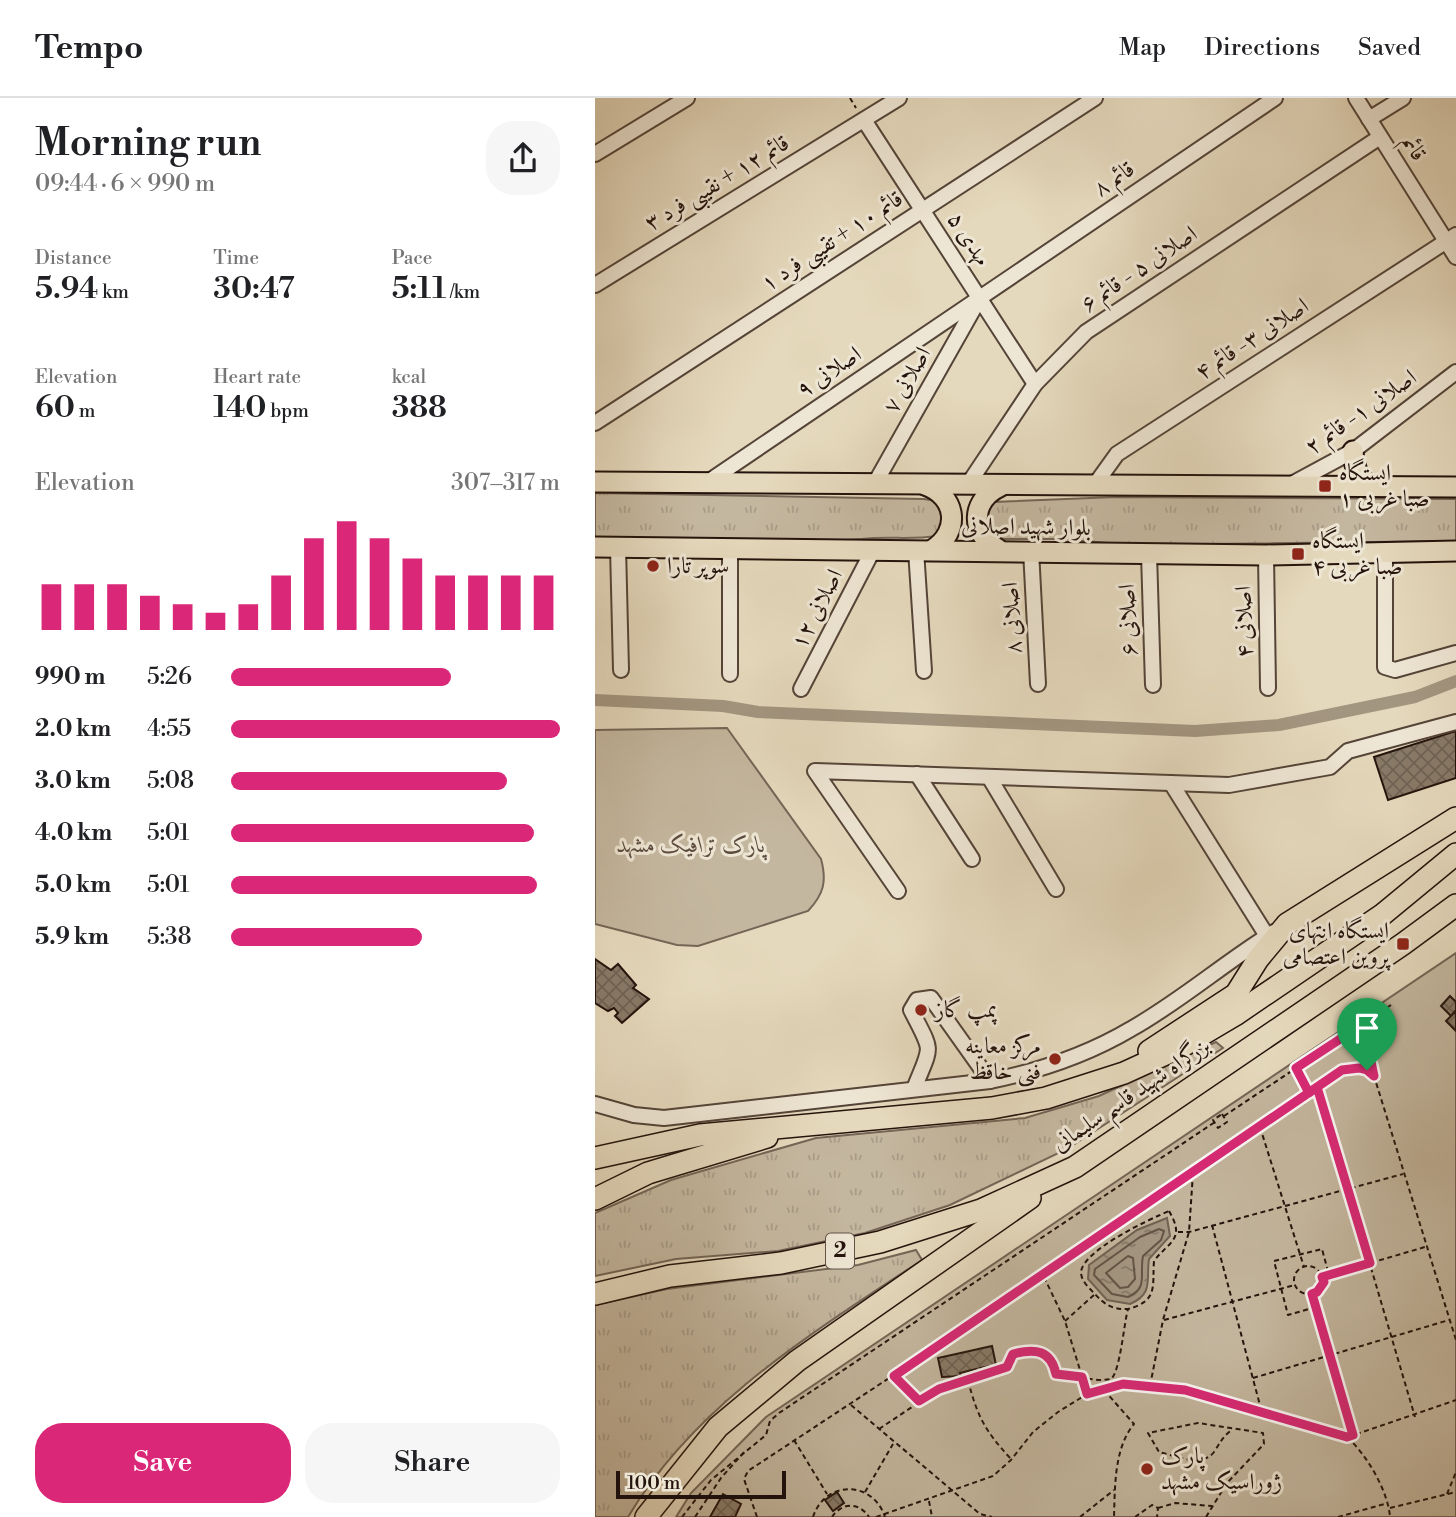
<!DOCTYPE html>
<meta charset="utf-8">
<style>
:root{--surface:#fff;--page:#f6f6f6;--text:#202124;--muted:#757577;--line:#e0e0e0;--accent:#db2777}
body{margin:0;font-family:"Libre Bodoni",Amiri,serif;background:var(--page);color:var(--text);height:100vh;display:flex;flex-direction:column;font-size:26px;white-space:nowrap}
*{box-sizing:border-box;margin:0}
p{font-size:23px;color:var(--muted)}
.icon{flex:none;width:38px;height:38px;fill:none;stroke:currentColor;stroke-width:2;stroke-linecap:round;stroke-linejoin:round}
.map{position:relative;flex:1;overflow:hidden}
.sheet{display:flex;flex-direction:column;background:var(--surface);width:595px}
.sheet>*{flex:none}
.scale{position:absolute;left:21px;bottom:18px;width:170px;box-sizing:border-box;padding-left:7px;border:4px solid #24130c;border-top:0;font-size:19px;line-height:24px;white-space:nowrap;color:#24130c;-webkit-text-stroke:5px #eee6d4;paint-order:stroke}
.pin{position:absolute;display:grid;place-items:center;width:60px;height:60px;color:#fff;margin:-72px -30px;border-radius:50% 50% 50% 0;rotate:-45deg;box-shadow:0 0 7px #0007}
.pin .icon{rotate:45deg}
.round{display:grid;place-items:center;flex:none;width:74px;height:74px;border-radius:28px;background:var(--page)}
.head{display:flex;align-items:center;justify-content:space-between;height:119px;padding:0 35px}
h1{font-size:38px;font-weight:600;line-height:52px}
.metrics{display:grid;grid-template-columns:repeat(3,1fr);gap:10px;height:119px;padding:7px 35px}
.metrics div{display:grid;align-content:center}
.metrics b{font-size:30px;font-weight:600}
.metrics small{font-size:19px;font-weight:400}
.metrics p{font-size:19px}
.chart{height:196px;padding:14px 35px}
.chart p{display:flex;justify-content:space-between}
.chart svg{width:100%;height:126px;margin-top:7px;stroke:var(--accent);stroke-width:6}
.primary-button{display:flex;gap:14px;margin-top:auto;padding:14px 35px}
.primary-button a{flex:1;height:80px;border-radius:28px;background:var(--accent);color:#fff;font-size:28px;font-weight:600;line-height:80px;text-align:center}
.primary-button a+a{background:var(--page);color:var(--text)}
ul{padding:0 35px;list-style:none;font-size:23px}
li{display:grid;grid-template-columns:112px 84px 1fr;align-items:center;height:52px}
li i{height:18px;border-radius:9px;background:var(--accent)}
header{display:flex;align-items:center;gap:42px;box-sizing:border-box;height:98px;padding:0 35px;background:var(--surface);border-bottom:2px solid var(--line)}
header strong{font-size:33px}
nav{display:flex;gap:38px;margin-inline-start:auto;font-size:24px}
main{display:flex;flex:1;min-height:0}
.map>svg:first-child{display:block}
</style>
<header>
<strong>Tempo</strong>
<nav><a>Map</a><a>Directions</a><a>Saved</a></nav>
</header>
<main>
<section class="sheet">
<div class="head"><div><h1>Morning run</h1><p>09:44 · 6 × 990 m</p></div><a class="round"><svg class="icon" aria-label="share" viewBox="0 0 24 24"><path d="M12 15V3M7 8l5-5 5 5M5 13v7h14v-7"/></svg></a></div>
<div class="metrics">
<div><p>Distance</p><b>5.94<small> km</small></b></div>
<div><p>Time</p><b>30:47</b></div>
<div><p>Pace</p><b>5:11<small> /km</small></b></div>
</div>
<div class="metrics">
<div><p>Elevation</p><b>60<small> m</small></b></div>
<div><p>Heart rate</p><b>140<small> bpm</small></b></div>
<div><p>kcal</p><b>388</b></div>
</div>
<div class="chart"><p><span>Elevation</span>307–317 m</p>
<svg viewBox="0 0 160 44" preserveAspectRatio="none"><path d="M5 44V28M15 44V28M25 44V28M35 44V32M45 44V35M55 44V38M65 44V35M75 44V25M85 44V12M95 44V6M105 44V12M115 44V19M125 44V25M135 44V25M145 44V25M155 44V25"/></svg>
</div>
<ul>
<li><b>990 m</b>5:26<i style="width:67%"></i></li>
<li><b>2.0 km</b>4:55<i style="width:100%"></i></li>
<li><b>3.0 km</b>5:08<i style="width:84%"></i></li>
<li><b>4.0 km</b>5:01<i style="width:92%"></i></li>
<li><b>5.0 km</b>5:01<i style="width:93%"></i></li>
<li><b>5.9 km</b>5:38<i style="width:58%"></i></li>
</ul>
<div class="primary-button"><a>Save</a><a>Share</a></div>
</section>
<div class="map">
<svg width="861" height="1419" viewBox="0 0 861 1419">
<defs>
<pattern id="grass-tufts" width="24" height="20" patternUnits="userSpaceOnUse" patternTransform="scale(1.75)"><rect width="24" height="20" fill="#c4b79f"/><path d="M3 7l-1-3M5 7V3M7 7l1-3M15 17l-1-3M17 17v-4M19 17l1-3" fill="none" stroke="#a89c88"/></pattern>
<pattern id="water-ripples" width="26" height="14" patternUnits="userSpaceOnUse" patternTransform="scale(1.75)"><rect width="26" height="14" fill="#a39681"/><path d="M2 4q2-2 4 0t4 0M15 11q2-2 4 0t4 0" fill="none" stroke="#857968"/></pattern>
<pattern id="building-cross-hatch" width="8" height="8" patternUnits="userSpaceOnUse" patternTransform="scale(1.75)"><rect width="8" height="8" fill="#887a68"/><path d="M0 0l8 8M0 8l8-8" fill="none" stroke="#6f6354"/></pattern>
</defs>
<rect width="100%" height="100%" fill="#e5d9bd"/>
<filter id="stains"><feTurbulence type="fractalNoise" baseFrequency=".00286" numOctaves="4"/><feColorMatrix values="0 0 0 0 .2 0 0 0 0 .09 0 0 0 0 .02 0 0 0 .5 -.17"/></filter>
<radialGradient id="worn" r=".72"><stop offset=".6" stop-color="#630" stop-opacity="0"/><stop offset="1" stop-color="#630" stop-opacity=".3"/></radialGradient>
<!-- grass -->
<g fill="url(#grass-tufts)" stroke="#746556" stroke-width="2">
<path d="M 0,395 L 329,401 L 341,403 L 351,419 L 342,438 C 317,442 292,438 267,441 C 179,448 89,444 0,443 Z"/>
<path d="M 521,399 L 861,401 L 861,443 L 536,447 L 467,441 L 409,441 L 399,439 L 392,432 L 390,415 L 399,404 Z"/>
<path d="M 621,944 L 628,950 L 472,1051 L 355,1107 L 270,1135 L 183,1153 L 81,1161 L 0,1178 L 0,1115 L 76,1082 L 221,1040 L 430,1020 L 504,998 Z"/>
<path d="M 321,1152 L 327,1162 C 219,1234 101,1305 33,1419 L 0,1419 L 0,1207 L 72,1191 L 263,1167 Z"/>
</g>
<!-- green -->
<g fill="#c4b79f" stroke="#746556" stroke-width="2">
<path d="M 132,630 L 226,761 C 232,783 229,796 213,813 L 103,848 L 82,847 L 0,826 L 0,632 Z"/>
<path d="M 861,855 L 861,1419 L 81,1419 L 96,1395 L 171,1319 Z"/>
</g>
<!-- water -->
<path fill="url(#water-ripples)" stroke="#706252" stroke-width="2" d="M 572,1120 L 575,1138 L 554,1161 C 551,1181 559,1196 535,1206 L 512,1202 L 493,1181 L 494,1167 L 542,1132 Z"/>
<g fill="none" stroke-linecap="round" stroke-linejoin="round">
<!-- shore -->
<g stroke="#645446" stroke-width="2">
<path d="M 564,1131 L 569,1133 L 566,1142 L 548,1158 C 544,1176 554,1190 533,1199 L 517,1196 L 499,1177 L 500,1171 L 545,1139 Z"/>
<path d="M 533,1158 L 538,1160 L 540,1181 L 533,1189 L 525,1190 L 511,1175 Z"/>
</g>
<!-- canal -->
<path stroke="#a39681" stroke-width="12" d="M 0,602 L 128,608 L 163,614 L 600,633 L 684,627 L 820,599 L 861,583"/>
</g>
<!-- building -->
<g fill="url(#building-cross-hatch)" stroke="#24130c" stroke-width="2">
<path d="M 861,633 L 861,680 L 793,702 L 779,659 Z"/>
<path d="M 0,861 L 16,872 L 23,866 L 41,887 L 38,890 L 54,901 L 27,925 L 20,918 L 23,915 L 19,910 L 13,913 L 0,905 Z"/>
<path d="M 855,898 L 861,904 L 861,912 L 856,918 L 846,908 Z"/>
<path d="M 861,913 L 861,933 L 851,923 Z"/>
<path d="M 397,1248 L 401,1267 L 385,1270 L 386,1273 L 381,1271 L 365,1275 L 366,1278 L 347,1279 L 343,1260 Z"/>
<path d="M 242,1394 L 249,1405 L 238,1413 L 230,1402 Z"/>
<path d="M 128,1396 L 146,1406 L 140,1419 L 115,1419 Z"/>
</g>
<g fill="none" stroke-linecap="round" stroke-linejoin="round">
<!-- minor casing -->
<g stroke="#544438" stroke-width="18">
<g id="minor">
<path d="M 761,0 L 861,159"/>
<path d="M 774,21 L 808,0"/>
<path d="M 269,22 L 440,286"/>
<path d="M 0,56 L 92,0"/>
<path d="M 0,187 L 304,0"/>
<path d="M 0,325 L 500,0"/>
<path d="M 110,386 L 680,0"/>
<path d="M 279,387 L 383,203"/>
<path d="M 695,387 L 758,353 L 861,274"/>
<path d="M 372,388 L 440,286 L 491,234 L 785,39"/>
<path d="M 499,388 L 522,356 L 861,137"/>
<path d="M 23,449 L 26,572"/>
<path d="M 135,451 L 135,576"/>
<path d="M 321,452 L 329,573"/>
<path d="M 436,452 L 443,586"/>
<path d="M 554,456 L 558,587"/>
<path d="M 790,456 L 790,569 L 800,572 L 861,555"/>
<path d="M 671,457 L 673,590"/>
<path d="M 206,591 L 278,452"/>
<path d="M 322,676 L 377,761"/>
<path d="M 394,679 L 461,791"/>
<path d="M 576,685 L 672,838"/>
<path d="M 303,793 L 220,673 L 634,687 L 735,669 L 753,653 L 861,624"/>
<path d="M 319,991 C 337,945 339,957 316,912 L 322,902 L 336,900 L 395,983"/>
<path d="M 0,1006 L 39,1017 L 69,1020 L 395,983 C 444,973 492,957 536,931 C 586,903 630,864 679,834"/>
</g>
</g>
<!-- major casing -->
<g stroke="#24130c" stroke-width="23">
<g id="major">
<path d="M 758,353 C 759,369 762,378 775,388"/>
<path d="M 0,384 L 861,389"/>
<path d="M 330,387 C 362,398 366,434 337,452"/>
<path d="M 0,449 L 671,457 L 861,453"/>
<path d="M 403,451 C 374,435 376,402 406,388"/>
</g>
</g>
<!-- highway casing -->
<g stroke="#24130c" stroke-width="24">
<g id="highway">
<path d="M 554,953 L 641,896 L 663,861 L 692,826 L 861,720"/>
<path d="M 0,1060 L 105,1037 L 397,1010 L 451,1000 L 529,975 L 586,949 L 640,917 L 787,817 L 861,756"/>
<path d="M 0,1101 L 53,1075 L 172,1039"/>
<path d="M 0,1196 L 75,1178 L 186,1165 L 285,1144 L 386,1112 L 480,1069 L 808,846 L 861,807"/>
<path d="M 51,1419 L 123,1329 L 202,1263 L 435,1100"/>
</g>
</g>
<!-- path -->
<g stroke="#24130c" stroke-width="2" stroke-dasharray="5 3.5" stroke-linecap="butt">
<path d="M 255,0 L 261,10"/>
<path d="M 768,928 L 779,977"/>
<path d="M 702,971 L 714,994"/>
<path d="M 723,990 L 820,1319"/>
<path d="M 627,1016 L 632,1024 L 623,1030 L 618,1022 Z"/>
<path d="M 629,1018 L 796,907"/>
<path d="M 665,1029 L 709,1169"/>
<path d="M 574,1113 C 591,1142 574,1143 559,1163 C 557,1187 564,1203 533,1211 C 518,1212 510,1207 500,1196 C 494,1190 486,1183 486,1174 C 488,1152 555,1121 574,1113 Z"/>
<path d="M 617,1127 L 666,1311"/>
<path d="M 583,1134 L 594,1134 L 808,1076"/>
<circle cx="713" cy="1182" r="14"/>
<path d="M 449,1179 L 470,1223 L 492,1295"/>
<path d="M 727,1179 L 830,1149"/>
<path d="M 717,1196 L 758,1337"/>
<path d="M 721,1209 L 693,1217 L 679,1163 L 727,1151 L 734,1177"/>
<path d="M 569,1222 L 700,1187"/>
<path d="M 470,1223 L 500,1196"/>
<path d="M 299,1279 L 323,1302"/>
<path d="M 658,1280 L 854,1222"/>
<path d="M 373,1282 C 382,1318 390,1333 416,1361"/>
<path d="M 555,1288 L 568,1222 L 594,1134 L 598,1075"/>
<path d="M 509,1292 L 539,1326 C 519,1350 520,1389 519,1419"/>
<path d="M 256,1307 L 385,1416 L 397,1419"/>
<path d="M 284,1331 L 344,1291 L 412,1269 L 418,1256 L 440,1252 L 452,1256 L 458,1264 L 461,1275 C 480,1275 496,1285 516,1281 C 525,1274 529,1225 533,1211"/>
<path d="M 753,1339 L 861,1302"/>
<path d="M 199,1342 L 232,1396"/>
<path d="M 270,1394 L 298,1346"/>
<path d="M 852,1396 L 861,1374"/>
<path d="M 334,1403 L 337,1419"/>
<path d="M 563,1410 L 580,1405 L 617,1408"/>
<path d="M 795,1410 L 861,1394"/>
<path d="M 87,1419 L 116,1382 L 171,1337 L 175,1323 L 184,1315 L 620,1024"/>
<path d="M 100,1419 L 126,1380 L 150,1353"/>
<path d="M 162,1419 L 149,1381 L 153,1373 L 449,1178 L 747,972 C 760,969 769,969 779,978 L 861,1242"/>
<path d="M 218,1419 C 230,1382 278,1382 290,1419"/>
<path d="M 237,1419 C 247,1404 264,1404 274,1419"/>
<path d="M 281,1419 L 398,1378 L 416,1362 L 438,1334 L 463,1314 L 492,1296 L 528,1286 L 590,1292 L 752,1339 C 772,1357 793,1393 795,1419"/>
<path d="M 485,1419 L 519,1392"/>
<path d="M 540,1419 L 557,1407 L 563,1410 L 562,1419"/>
<path d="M 611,1419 L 632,1385 L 669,1346 L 668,1335 L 603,1325 L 553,1335 L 564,1354 C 581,1358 607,1370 619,1354 C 625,1345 628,1338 637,1332"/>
<path d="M 743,1419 L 793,1405"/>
</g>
<!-- minor -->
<use href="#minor" stroke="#eee6d4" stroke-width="14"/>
<!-- major -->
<use href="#major" stroke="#e5d9bd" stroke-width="19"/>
<!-- highway -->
<use href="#highway" stroke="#e5d9bd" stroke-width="21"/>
</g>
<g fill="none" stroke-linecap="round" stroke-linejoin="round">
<!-- route casing -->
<g stroke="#fff" stroke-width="14">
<path id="route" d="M 772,972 L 764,970 L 747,972 L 299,1278 L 324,1303 L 344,1291 L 412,1269 L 418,1256 C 440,1250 456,1252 461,1276 L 487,1279 L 492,1296 L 528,1286 L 590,1292 L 752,1339 L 758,1337 L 717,1196 L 722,1194 L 729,1184 L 727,1179 L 775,1165 L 722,989 L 714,995 L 701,970 L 768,926 L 779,978 L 772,972"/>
</g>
<!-- route -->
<use href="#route" stroke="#db2777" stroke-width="9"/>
</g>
<!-- markers -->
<g fill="#8f2418" stroke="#eee6d4" stroke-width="2.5">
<rect x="723" y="381" width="14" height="14" rx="3.5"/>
<rect x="696" y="449" width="14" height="14" rx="3.5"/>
<circle cx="58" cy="468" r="7"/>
<rect x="801" y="839" width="14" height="14" rx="3.5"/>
<circle cx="326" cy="912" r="7"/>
<circle cx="460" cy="961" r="7"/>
<circle cx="552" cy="1371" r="7"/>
</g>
<g text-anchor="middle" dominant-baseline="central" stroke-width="6" stroke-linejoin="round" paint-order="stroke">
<!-- shield labels -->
<rect fill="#eee6d4" stroke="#615248" stroke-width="2" x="231" y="1135.5" width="28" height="35" rx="5"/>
<g font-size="21" font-weight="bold" fill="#24130c">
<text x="245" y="1153">2</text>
</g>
<!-- street labels -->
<g font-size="23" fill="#24130c" stroke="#eee6d4">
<text transform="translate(819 50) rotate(58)">قائم</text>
<text transform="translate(519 81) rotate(-34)">قائم ۸</text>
<text transform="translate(122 85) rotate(-31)">قائم ۱۲ + نقیبی فرد ۳</text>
<text transform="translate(374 141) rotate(57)">مهدی ۵</text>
<text transform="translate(237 143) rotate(-33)">قائم ۱۰ + تقیبی فرد ۱</text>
<text transform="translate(544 171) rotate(-34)">اصلانی ۵ - قائم ۶</text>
<text transform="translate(657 241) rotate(-33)">اصلانی ۳- قائم ۴</text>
<text transform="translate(234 274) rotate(-34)">اصلانی ۹</text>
<text transform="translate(312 282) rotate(-60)">اصلانی ۷</text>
<text transform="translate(766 314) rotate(-35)">اصلانی ۱- قائم ۲</text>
<text transform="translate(431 429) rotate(1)">بلوار شهید اصلانی</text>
<text transform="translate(222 511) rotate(-63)">اصلانی ۱۲</text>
<text transform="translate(417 520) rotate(-93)">اصلانی ۸</text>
<text transform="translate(533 522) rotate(-92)">اصلانی ۶</text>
<text transform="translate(649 524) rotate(-91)">اصلانی ۴</text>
<text transform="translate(536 997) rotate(-34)">بزرگراه شهید قاسم سلیمانی</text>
</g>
<!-- poi labels -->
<g font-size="23" fill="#24130c" stroke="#eee6d4" text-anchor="start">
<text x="744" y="375">ایستگاه<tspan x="744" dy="26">صبا غربی ۱</tspan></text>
<text x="717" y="443">ایستگاه<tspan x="717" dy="26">صبا غربی ۴</tspan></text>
<text x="72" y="468">سوپر تارا</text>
<text x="794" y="833" text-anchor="end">ایستگاه انتهای<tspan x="794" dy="26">پروین اعتصامی</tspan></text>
<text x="340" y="912">پمپ گاز</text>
<text x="446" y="948" text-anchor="end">مرکز معاینه<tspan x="446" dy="26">فنی خاقظ</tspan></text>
<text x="566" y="1358">پارک<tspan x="566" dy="26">ژوراسیک مشهد</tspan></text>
</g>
<!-- park labels -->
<g font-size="23" font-style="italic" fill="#5c4c3f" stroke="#eee6d4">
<text x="96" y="747">پارک ترافیک مشهد</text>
</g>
</g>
<rect width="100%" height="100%" filter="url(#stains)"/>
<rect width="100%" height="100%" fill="url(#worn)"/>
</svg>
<div class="scale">100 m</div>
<div class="pin" style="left:772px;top:972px;background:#1e9e55"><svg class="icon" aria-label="arrive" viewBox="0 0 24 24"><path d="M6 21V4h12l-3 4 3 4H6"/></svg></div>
</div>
</main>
